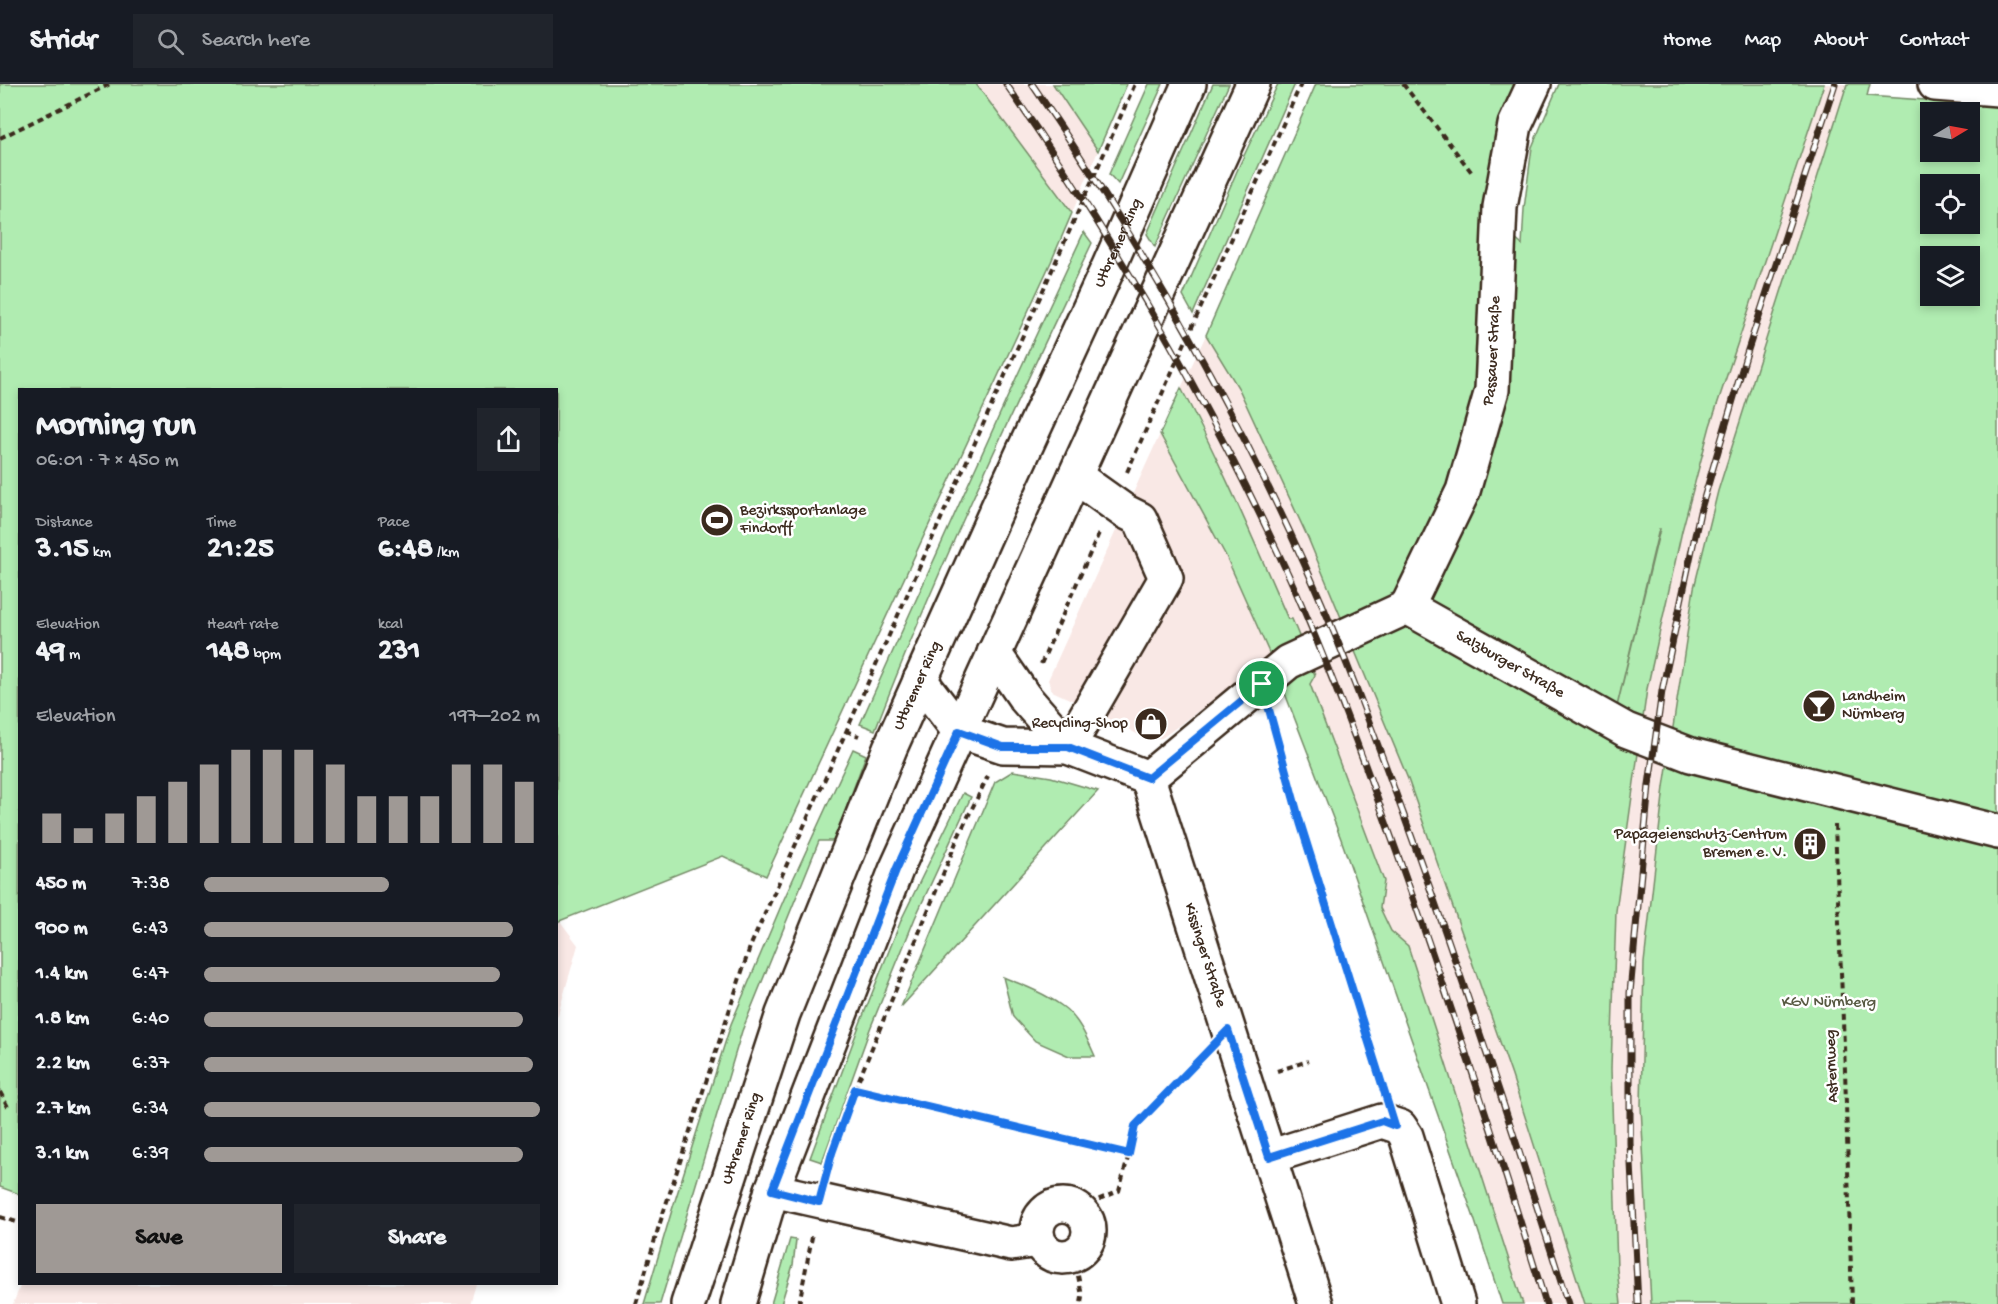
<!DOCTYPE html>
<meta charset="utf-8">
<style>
:root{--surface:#171b24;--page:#20242c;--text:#f1f3f6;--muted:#9ea1a6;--line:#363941;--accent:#9f9995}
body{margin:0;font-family:"Gochi Hand",sans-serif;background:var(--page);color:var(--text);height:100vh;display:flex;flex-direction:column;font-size:22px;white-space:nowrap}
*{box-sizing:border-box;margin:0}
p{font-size:20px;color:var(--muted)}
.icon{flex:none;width:33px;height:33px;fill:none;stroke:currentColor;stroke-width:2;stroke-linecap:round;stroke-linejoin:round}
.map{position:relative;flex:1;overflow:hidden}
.details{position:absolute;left:18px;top:304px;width:540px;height:897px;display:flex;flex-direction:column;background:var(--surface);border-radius:0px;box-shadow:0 3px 9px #0003}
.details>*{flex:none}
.needle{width:39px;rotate:80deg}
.buttons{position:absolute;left:1920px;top:18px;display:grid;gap:12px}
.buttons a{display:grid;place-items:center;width:60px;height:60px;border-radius:0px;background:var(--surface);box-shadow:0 3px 9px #0003;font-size:30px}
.pin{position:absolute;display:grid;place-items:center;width:51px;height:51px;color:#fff;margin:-26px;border:3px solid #fff;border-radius:50%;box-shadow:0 2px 6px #0007}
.round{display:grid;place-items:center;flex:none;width:63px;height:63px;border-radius:0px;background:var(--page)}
.overview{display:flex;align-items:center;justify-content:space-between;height:102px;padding:0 18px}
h1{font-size:33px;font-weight:700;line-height:45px}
.stats{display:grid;grid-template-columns:repeat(3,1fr);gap:9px;height:102px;padding:6px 18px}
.stats div{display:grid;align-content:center}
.stats b{font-size:30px;font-weight:700}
.stats small{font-size:16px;font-weight:400}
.stats p{font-size:16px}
.chart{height:168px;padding:12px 18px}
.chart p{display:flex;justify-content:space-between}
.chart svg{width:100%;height:108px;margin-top:6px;stroke:var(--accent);stroke-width:6}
.cta{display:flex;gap:12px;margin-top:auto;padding:12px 18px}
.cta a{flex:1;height:69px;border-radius:0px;background:var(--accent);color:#111;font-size:24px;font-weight:700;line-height:69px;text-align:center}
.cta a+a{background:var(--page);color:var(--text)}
ul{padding:0 18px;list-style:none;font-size:20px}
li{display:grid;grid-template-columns:96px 72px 1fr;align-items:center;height:45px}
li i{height:15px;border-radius:8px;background:var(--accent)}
header{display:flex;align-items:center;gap:36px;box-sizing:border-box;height:84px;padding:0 30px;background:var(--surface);border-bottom:2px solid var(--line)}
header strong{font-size:28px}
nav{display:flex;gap:33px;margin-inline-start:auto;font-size:21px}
.search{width:420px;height:54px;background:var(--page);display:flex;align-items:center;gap:15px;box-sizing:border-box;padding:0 21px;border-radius:0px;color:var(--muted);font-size:22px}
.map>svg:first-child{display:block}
</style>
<header>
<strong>Stridr</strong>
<div class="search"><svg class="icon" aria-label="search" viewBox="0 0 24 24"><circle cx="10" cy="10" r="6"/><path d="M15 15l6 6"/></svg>Search here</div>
<nav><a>Home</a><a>Map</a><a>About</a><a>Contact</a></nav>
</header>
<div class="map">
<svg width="1998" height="1220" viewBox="0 0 1998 1220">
<rect width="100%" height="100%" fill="#fff"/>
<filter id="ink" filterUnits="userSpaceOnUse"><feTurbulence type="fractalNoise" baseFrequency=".0167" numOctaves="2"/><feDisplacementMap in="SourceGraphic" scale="12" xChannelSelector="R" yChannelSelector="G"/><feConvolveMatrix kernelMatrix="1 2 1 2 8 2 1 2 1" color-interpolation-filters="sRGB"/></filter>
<g filter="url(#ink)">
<!-- built -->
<g fill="#f9e8e5">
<path d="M 976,0 L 1053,0 L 1098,67 L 1072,129 Z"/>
<path d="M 1824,0 L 1847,0 L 1718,407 L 1694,504 L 1664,703 L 1644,879 L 1641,1022 L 1651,1220 L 1621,1220 L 1617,1185 L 1611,985 L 1616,827 L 1647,605 L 1682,447 L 1710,342 Z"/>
<path d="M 1206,251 L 1239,305 L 1308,454 L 1408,695 L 1512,992 L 1585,1220 L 1523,1220 L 1408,862 L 1391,847 L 1380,824 L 1384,796 L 1310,600 L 1315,591 L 1292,535 L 1288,536 L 1249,445 L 1201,341 L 1181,304 Z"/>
<path d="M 1160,350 L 1226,472 L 1271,573 L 1162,654 L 1148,656 L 1089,624 L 1052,607 L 1048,596 Z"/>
<path d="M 560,837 L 578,861 L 557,934 L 556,838 Z"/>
<path d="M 21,1200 L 476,1200 L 470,1220 L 13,1220 Z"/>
</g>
<!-- green -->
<g fill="#b0ecb1" stroke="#768b68" stroke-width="1.5" fill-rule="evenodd">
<path d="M 0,0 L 976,0 L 1072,129 L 1051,178 L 766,792 L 723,772 L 557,838 L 556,306 L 20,306 L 19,1110 L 0,1103 Z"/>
<path d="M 1053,0 L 1127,0 L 1098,67 Z"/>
<path d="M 1149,0 L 1163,0 L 1118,100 L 1109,90 Z"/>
<path d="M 1213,0 L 1229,0 L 1155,163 L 1147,150 Z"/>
<path d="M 1278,0 L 1295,0 L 1193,230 L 1183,212 L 1240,80 Z"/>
<path d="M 1316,0 L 1526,0 L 1490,132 L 1522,161 L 1524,125 L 1532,63 L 1559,0 L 1824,0 L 1710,342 L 1682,447 L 1647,605 L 1616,827 L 1611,985 L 1617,1185 L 1621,1220 L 1585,1220 L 1512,992 L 1408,695 L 1308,454 L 1239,305 L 1206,251 ZM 1659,445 L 1660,445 L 1613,639 Z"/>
<path d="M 1847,0 L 1870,0 L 1867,12 L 1998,21 L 1998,1220 L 1651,1220 L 1641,1022 L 1644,879 L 1664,703 L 1694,504 L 1718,407 ZM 1930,28 L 1970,28 L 1970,68 L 1930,68 ZM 1930,100 L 1970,100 L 1970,140 L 1930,140 ZM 1930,172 L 1970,172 L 1970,212 L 1930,212 Z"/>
<path d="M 1084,148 L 1092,159 C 1016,320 939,480 875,646 L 860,640 L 1017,292 Z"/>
<path d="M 1181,304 C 1221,379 1254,457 1288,535 L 1292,535 L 1315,591 L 1310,600 L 1384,797 L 1380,824 L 1391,847 L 1408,862 L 1523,1220 L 1502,1220 L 1473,1131 L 1341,755 L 1271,573 L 1226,472 L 1160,350 Z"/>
<path d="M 853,665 L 866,671 L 834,757 L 819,757 L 742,947 L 660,1220 L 644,1220 L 672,1126 L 731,940 L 784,815 Z"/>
<path d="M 1013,687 L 1051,693 L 1098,707 L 901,923 L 995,698 Z"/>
<path d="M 963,709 L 971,713 L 915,834 L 870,945 L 822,1078 L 810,1074 L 859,942 L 902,834 Z"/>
<path d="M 1003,893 C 1023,901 1044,909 1062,922 C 1078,933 1087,954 1095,972 L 1069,972 L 1035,957 L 1013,933 Z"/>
<path d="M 790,1155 L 796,1156 L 793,1181 L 781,1220 L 771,1220 Z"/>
</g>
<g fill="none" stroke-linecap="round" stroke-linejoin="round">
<!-- minor casing -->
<g stroke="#3b2a1e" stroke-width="38">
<g id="minor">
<path d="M 1935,0 L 1998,5"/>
<path id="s1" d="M 1407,523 L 1626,646 L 1691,671 L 1998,748"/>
<path id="s2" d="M 1407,523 L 1463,407 L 1492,306 L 1500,123 L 1515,41 L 1534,0"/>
<path d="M 994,569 L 1025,614 L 1068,663"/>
<path d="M 920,596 L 959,647 L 1003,662 L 1068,663 L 1148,694"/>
<path d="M 1068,663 L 1166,494 L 1140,435 L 1124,427 L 1075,392"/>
<path id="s3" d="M 1148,694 L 1316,1220"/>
<path d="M 1148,694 L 1288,578 L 1407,523"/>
<path d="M 1269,1073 L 1382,1037 L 1400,1043 L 1406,1052 L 1458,1220"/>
<path d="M 772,1106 L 1011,1160 L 1038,1156"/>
<circle cx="1063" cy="1147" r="26"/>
</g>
</g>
<!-- major casing -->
<g stroke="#3b2a1e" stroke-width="38">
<g id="major">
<path id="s4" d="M 688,1220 L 783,930 L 890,664 L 1007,403 L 1109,182 L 1189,0"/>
<path d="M 738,1220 L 772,1106 L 896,786 L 1253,0"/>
</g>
</g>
<!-- path -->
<g stroke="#3b2a1e" stroke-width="4" stroke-dasharray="6 4.5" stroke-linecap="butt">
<path d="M 1403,0 L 1473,90"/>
<path d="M 0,54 L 110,0"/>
<path d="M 1127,388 L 1301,0"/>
<path d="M 1041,580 L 1099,449"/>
<path d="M 1271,633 L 1300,738 L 1384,1005"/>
<path d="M 846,647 L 859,652"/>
<path d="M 1835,741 L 1845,986 L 1852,1220"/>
<path d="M 1277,987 L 1308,977"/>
<path d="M 855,1005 L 1129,1070 L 1135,1042 L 1203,972"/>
<path d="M 0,1008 L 8,1023"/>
<path d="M 828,1085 L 849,1020 L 959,751 L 988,692"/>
<path d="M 1083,1129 L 1097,1116 L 1119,1107 L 1129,1070"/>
<path d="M 0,1133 L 20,1139"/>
<path d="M 1074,1171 L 1082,1212 L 1081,1220"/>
<path d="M 636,1220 L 658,1145 L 750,863 L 1135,0"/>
<path d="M 799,1220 L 813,1148"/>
</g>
<!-- minor -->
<use href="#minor" stroke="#fff" stroke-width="33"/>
<!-- major -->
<use href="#major" stroke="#fff" stroke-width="33"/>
<!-- rail casing -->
<g stroke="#3b2a1e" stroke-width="7">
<g id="rail">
<path d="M 1006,0 C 1114,155 1209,318 1288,490 C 1326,574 1358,660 1389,747 C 1446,903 1497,1062 1546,1220"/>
<path d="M 1032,0 C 1136,152 1228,311 1304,479 C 1341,560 1372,645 1403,729 C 1462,891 1516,1056 1568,1220"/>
<path d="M 1638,1220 L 1630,1059 L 1630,909 L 1649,701 L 1662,607 L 1700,428 L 1746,272 L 1835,0"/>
</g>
</g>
<!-- rail -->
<use href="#rail" stroke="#fff" stroke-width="4.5" stroke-dasharray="14" stroke-linecap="butt"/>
</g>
</g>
<g fill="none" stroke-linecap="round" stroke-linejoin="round" filter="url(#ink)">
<!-- route casing -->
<g stroke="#fff" stroke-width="12">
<path id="route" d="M 1262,600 L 1300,738 L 1395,1042 L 1382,1037 L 1269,1073 L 1228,946 L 1135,1042 L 1129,1070 L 855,1005 L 832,1069 L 819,1118 L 772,1106 L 896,786 L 959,647 L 1003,663 L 1068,663 L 1148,694 Z"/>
</g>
<!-- route -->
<use href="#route" stroke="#1a73e8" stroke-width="8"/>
</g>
<!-- icons -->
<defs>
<g id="stadium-disc" transform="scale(1.725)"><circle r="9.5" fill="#3b2a1e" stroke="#fff"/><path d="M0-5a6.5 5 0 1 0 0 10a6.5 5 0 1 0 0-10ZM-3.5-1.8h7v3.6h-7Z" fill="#fff"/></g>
<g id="bar-disc" transform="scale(1.725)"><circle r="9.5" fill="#3b2a1e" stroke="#fff"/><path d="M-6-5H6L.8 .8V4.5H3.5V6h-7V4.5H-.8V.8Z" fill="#fff"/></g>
<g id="shop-disc" transform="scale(1.725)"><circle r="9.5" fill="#3b2a1e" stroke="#fff"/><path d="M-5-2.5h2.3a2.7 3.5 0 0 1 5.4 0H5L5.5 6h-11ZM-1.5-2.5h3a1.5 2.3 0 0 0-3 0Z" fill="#fff"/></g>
<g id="building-disc" transform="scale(1.725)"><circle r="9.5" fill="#3b2a1e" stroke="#fff"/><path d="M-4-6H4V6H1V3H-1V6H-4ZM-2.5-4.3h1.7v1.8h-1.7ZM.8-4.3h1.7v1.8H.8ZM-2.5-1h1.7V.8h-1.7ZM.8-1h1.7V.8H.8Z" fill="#fff"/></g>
</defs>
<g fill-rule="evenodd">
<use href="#stadium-disc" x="717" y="436"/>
<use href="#bar-disc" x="1819" y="622"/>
<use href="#shop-disc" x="1151" y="640"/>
<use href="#building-disc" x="1810" y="760"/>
</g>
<g text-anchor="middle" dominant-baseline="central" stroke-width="5" stroke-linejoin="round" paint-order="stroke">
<!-- street labels -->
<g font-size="16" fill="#3b2a1e" stroke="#fff">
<text stroke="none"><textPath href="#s4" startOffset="1146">Utbremer Ring</textPath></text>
<text stroke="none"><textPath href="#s2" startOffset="273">Passauer Straße</textPath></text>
<text stroke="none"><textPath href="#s1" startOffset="118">Salzburger Straße</textPath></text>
<text stroke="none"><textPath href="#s4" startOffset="660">Utbremer Ring</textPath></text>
<text stroke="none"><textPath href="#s3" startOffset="186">Kissinger Straße</textPath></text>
<text transform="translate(1833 982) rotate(-92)">Asternweg</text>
<text stroke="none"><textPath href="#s4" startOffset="174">Utbremer Ring</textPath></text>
</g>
<!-- poi labels -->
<g font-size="16" fill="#3b2a1e" stroke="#fff" text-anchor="start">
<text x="740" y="427">Bezirkssportanlage<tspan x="740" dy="18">Findorff</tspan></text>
<text x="1842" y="613">Landheim<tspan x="1842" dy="18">Nürnberg</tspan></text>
<text x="1128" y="640" text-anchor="end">Recycling-Shop</text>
<text x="1787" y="751" text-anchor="end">Papageienschutz-Centrum<tspan x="1787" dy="18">Bremen e. V.</tspan></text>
</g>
<!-- park labels -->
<g font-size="16" fill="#585a43" stroke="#fff">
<text x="1829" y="919">KGV Nürnberg</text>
</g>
</g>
</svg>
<div class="buttons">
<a><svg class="needle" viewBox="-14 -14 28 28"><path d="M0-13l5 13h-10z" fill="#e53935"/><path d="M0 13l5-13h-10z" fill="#9ea1a6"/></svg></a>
<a><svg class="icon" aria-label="locate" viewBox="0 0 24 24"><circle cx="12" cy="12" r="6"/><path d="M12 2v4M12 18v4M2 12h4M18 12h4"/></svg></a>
<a><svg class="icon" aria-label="layers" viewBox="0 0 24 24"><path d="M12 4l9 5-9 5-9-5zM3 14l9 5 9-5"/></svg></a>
</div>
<div class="pin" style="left:1262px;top:600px;background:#1e9e55"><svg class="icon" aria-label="arrive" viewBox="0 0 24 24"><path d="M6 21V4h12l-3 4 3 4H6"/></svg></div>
<section class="details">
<div class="overview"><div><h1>Morning run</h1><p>06:01 · 7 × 450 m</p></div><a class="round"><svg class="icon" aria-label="share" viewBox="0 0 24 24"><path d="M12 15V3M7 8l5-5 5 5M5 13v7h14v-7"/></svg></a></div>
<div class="stats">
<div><p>Distance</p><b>3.15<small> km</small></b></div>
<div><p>Time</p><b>21:25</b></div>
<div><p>Pace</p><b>6:48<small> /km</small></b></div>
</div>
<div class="stats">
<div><p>Elevation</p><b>49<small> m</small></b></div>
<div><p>Heart rate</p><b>148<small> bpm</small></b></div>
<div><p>kcal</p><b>231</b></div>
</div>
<div class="chart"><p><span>Elevation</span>197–202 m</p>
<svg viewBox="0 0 160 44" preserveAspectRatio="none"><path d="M5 44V32M15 44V38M25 44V32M35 44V25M45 44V19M55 44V12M65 44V6M75 44V6M85 44V6M95 44V12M105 44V25M115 44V25M125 44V25M135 44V12M145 44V12M155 44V19"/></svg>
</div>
<ul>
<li><b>450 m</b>7:38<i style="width:55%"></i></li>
<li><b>900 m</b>6:43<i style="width:92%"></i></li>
<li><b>1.4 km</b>6:47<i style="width:88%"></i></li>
<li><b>1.8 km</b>6:40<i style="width:95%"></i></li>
<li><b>2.2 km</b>6:37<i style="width:98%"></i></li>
<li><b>2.7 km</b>6:34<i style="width:100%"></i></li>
<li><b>3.1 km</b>6:39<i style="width:95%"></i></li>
</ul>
<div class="cta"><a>Save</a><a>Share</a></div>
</section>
</div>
